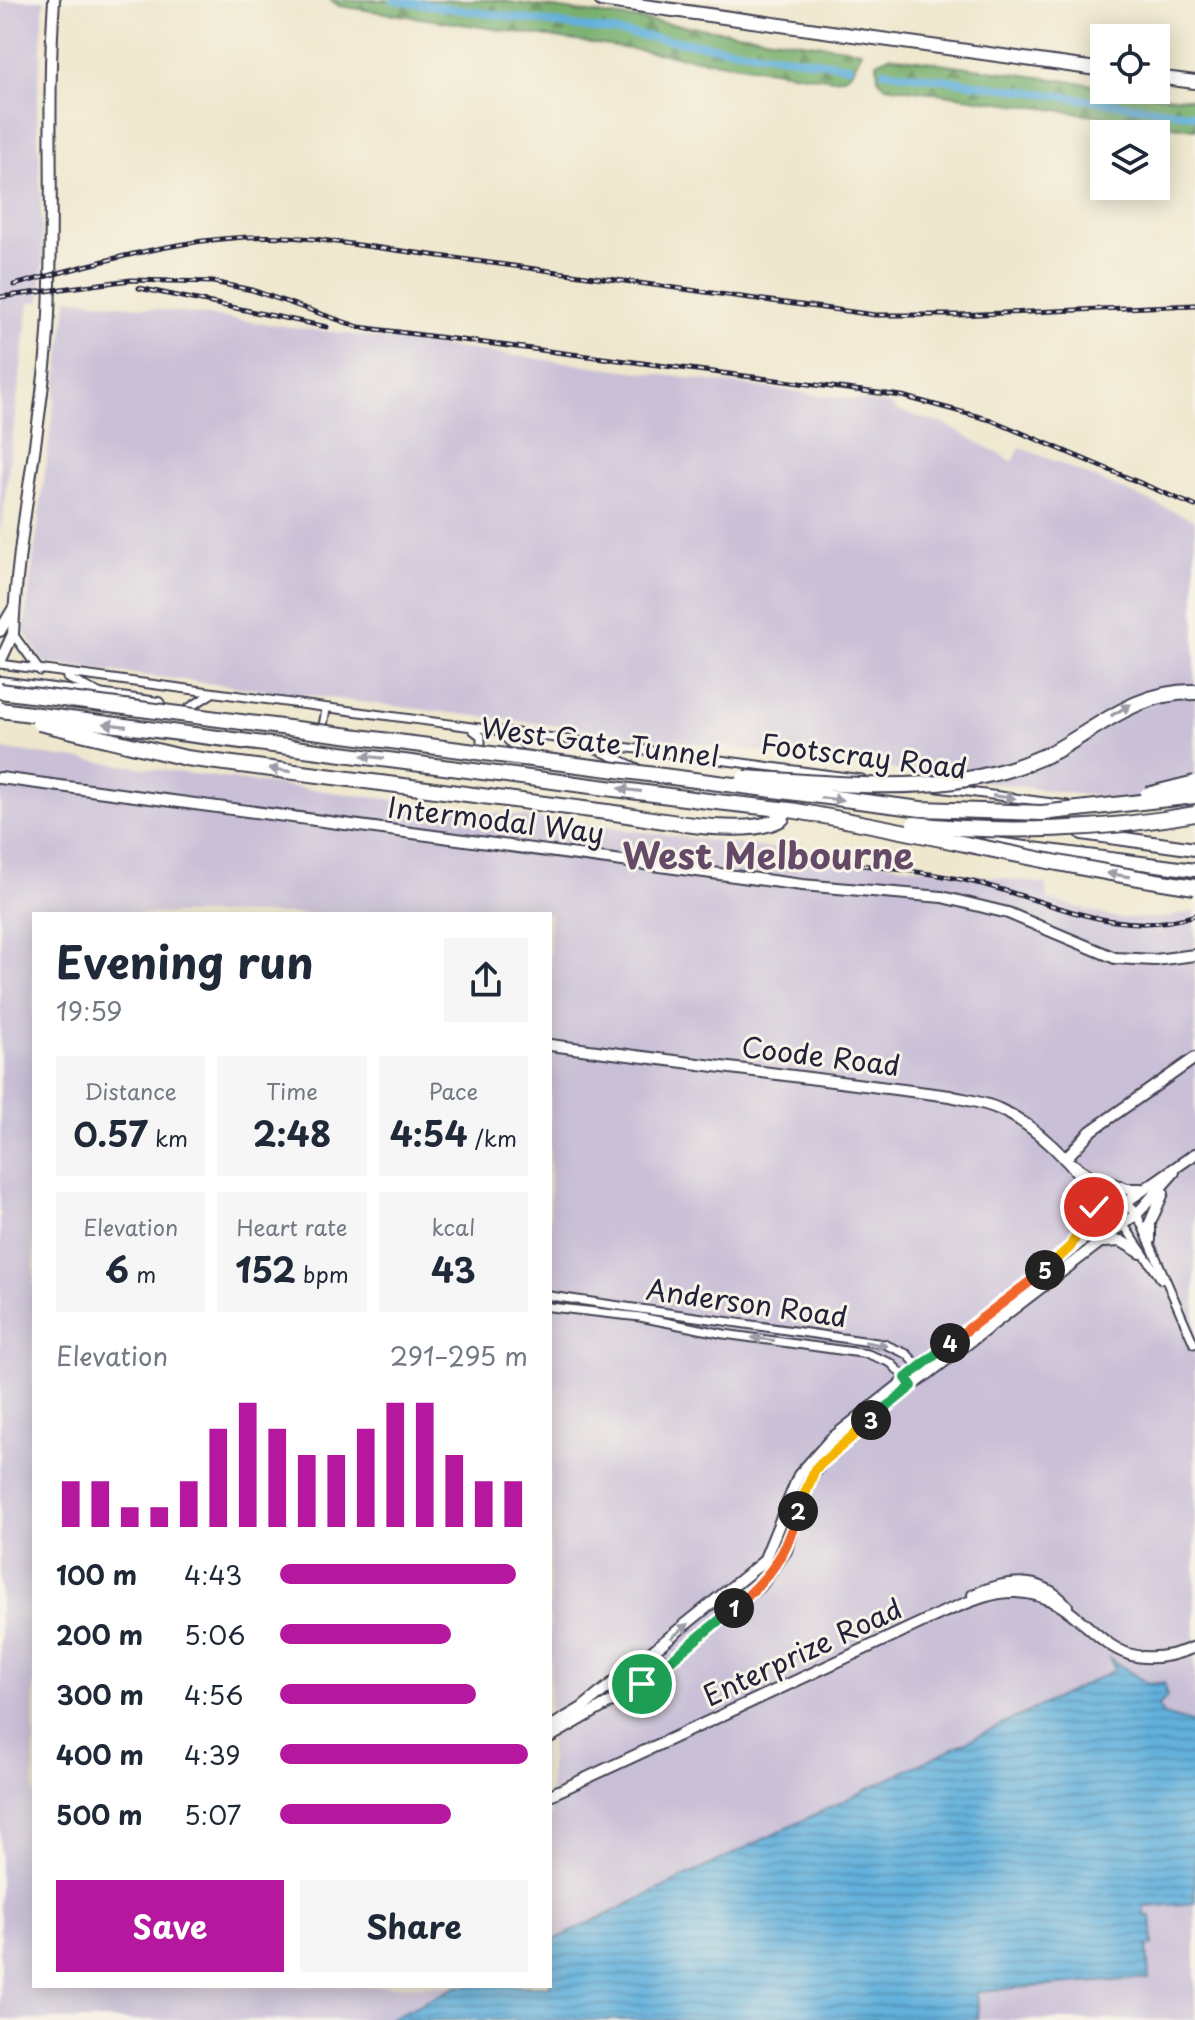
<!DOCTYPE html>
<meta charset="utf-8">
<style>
:root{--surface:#fff;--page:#f6f6f7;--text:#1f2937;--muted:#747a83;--accent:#b5179e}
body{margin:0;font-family:"Playpen Sans",sans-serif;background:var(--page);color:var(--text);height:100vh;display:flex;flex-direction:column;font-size:30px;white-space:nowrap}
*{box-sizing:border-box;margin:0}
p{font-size:26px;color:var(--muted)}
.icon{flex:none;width:44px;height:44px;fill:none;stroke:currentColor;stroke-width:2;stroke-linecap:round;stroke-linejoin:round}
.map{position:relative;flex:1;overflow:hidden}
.sheet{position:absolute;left:32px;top:912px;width:520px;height:1076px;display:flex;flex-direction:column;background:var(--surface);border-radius:0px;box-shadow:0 4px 20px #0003}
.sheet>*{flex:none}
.tools{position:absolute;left:1090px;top:24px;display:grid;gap:16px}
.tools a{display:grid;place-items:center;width:80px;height:80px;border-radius:0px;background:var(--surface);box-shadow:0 4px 20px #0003;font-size:40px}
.pin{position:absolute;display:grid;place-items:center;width:68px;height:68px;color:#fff;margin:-34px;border:4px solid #fff;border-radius:50%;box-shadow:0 2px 8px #0007}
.km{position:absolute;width:40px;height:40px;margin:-20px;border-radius:50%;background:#222;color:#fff;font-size:22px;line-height:40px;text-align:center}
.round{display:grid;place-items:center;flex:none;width:84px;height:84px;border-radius:0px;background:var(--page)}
.head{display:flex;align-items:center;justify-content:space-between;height:136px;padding:0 24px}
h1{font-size:44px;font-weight:700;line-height:60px}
.figures{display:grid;grid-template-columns:repeat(3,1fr);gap:12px;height:136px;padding:8px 24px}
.figures div{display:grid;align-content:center;border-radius:0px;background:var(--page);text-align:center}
.figures b{font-size:34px;font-weight:700}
.figures small{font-size:22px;font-weight:400}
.figures p{font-size:22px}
.chart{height:224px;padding:16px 24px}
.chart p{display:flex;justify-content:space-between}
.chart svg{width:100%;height:144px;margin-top:8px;stroke:var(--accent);stroke-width:6}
.button{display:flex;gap:16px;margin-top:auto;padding:16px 24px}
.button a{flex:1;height:92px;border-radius:0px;background:var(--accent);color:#fff;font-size:32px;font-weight:700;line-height:92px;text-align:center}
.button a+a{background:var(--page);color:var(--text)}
ul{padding:0 24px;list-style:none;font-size:26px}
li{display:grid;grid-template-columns:128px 96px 1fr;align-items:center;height:60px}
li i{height:20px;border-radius:10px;background:var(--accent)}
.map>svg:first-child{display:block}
</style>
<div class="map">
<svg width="1195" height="2020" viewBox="0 0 1195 2020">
<defs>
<pattern id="forest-firs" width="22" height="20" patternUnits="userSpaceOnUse" patternTransform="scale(2)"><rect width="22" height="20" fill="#7ab06e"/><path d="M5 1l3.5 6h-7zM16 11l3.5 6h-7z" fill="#648f5c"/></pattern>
<pattern id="water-rules" width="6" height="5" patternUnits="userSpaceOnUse" patternTransform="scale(2)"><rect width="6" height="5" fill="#62b0db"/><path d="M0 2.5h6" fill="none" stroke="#508fb3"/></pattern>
</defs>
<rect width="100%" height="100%" fill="#f7f3e8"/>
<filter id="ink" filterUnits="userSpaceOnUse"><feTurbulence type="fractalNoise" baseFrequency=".0125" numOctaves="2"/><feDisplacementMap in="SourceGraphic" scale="16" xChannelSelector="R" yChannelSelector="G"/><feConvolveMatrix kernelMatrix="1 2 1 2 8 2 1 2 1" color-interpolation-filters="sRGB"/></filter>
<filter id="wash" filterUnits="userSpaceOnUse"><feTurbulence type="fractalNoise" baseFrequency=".006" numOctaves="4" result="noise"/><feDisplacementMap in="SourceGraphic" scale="32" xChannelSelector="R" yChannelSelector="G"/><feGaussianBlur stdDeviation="1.8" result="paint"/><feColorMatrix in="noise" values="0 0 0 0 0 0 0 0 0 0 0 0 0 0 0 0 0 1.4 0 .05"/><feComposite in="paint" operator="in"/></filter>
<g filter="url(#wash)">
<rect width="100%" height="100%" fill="#efe7cd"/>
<!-- industrial -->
<g fill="#c9bfd7">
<path d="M 0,0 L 44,0 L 37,108 L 43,260 L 40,301 L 29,303 L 0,538 Z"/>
<path d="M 68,298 L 889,404 L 898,411 L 945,424 L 1013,462 L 1020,447 L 1195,520 L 1195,810 L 679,741 L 45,663 L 24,631 Z"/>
<path d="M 0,749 L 1045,884 L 1048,899 L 1117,918 L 1165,918 L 1195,911 L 1195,1724 L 1163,1715 L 1158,1706 L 1167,1697 L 1159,1680 L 1156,1684 L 1148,1684 L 1111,1662 L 1116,1670 L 550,1942 L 550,914 L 34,914 L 34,1986 L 458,1986 L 387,2020 L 0,2020 Z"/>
<path d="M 1195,1903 L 1195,2020 L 978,2020 L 977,1991 L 1149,1978 L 1147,1945 L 1153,1944 L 1151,1916 L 1145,1916 L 1145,1906 Z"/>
</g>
<!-- forest -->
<g fill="url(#forest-firs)" stroke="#4e6954" stroke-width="2">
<path d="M 331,0 L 495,0 L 861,50 C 855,67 853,78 833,79 L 339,6 Z"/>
<path d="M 889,56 L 1104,86 L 1104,90 L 1195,99 L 1195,129 L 885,86 L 878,78 L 877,62 Z"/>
</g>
<!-- water -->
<path fill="url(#water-rules)" stroke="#42698b" stroke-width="2" d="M 1110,1658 L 1148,1684 L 1164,1682 L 1167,1697 L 1158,1706 L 1163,1715 L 1195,1724 L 1195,1903 L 1145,1907 L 1145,1916 L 1151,1916 L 1153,1945 L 1147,1946 L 1149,1978 L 977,1991 L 978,2020 L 387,2020 L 458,1986 L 550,1986 L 550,1942 L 1115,1670 Z"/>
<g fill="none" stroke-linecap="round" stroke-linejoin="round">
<!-- canal -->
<g stroke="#62b0db" stroke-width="8">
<path d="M 394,0 L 849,66"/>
<path d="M 884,71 L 1195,115"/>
</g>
</g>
</g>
<g filter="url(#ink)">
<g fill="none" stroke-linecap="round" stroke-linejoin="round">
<!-- primary-tunnel -->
<path stroke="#c6c0b0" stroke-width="12" stroke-dasharray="12 6" stroke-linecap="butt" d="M 962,816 L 1019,824"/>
<!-- street casing -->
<g stroke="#414051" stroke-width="11">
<g id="street">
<path d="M 13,634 L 40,671"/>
<path d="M 0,664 L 862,779"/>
<path d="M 67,678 L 99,693"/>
<path d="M 189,708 L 211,694"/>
<path d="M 323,726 L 326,709"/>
<path d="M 473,730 L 481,736 L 481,747"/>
<path d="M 501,733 L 518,751"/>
<path d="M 587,745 L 638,768"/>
<path d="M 938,788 L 1068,805"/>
<path d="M 1137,1214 L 1194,1344"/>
<path d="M 1123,1224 L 1161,1279"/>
<path d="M 550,1296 L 884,1344 L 907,1354 L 923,1371"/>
<path d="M 550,1307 L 640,1317 L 724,1334 L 868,1354 L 891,1363 L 908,1381"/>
</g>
</g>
<!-- secondary casing -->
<g stroke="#414051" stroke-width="14">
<g id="secondary">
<path d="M 0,631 L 13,609"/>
<path d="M 0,662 L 13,634 C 17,534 41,434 48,333 C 55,222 46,111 54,0"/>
<path d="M 0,778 L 802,885 L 942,897 L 1008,913 L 1115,958 L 1155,960 L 1195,955"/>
<path d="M 550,1045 L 950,1096 C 966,1100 984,1102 999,1109 C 1050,1131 1086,1185 1123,1224"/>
<path d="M 1065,1159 L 1091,1131 L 1195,1058"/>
<path d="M 1072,1164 L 1116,1193 L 1137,1214"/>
<path d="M 1106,1181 L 1127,1189 L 1140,1189"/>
<path d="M 1150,1240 L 1150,1223 L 1163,1193"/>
<path d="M 1103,1242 L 1121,1241 L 1141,1253"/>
<path d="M 1069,1248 L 1094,1207 L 1092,1192"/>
<path d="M 973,1595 C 1006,1580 1041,1575 1067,1606"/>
<path d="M 637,1665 L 647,1669 L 663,1660"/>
<path d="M 550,1727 L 582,1708 L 764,1561 L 799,1475 L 831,1439 L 1075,1247 L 1126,1202 L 1195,1154"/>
<path d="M 550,1737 L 642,1684 L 762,1584 L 786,1551 L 807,1483 L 828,1455 L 912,1386 L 1137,1214 L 1174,1172"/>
<path d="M 550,1795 L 944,1612 C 967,1603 991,1591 1016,1592 C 1096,1595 1096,1688 1195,1647"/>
</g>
</g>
<!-- primary casing -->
<g stroke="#414051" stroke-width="16">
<g id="primary">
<path d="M 601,0 L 1104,70"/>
<path d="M 1156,77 L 1195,82"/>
<path d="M 0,683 L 158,704"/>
<path d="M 1082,833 L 1195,849"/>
<path d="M 988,843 L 1195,870"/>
</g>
</g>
<!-- highway casing -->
<g stroke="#414051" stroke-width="18">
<g id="highway">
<path d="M 1055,751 C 1102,725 1138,691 1195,692"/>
<path d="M 708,801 L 790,810"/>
<path d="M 607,812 C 649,817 747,841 782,818"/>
</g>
</g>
<!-- street -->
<use href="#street" stroke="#fff" stroke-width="7"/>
<!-- secondary -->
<use href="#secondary" stroke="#fff" stroke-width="10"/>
<!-- primary -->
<use href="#primary" stroke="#fff" stroke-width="12"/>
<!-- highway -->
<use href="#highway" stroke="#fff" stroke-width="14"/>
<!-- rail casing -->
<g stroke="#22223b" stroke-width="5">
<g id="rail">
<path d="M 14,285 C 113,259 211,227 314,239 L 875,315 L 958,315 L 1195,305"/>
<path d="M 139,288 L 327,327"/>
<path d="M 0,297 L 131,280 L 213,282 L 252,290 L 359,327 L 902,396 L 991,420 L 1195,506"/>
<path d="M 826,861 C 875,867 925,871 973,882 C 1047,899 1118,941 1195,915"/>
</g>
</g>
<!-- rail -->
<use href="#rail" stroke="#f7f3e8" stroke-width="2" stroke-dasharray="6" stroke-linecap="butt"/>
<!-- highway-bridge casing -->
<g stroke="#414051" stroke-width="18" stroke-linecap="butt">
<g id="highway-bridge">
<path d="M 0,691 L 921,809 L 1042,813 L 1195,796"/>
<path d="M 0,710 L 708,801"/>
<path d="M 39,723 L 186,758 L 607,812"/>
<path d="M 744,778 C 850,784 957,800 1055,751"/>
<path d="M 1147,795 L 1195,783"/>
<path d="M 790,810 C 926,833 1059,867 1195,887"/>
<path d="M 914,824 C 1001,834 1108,830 1195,814"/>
</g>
</g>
<!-- highway-bridge -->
<use href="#highway-bridge" stroke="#fff" stroke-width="14"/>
</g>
<!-- one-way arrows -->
<defs><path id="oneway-solid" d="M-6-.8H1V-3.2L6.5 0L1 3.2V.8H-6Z" transform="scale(2)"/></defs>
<g fill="#9c9ca7">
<use href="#oneway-solid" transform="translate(1121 710) rotate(-30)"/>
<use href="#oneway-solid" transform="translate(115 725) rotate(-173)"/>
<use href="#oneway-solid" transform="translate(373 757) rotate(-173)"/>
<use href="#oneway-solid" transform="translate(280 770) rotate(-172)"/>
<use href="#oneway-solid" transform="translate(630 790) rotate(-172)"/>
<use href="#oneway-solid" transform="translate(1004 797) rotate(7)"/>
<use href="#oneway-solid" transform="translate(832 799) rotate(7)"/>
<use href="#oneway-solid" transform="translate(1118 875) rotate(-171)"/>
<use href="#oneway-solid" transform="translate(763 1339) rotate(-172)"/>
<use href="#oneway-solid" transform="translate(876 1344) rotate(11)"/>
<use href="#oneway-solid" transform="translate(680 1631) rotate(-39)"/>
</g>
</g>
<g fill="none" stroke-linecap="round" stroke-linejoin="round" filter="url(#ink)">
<!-- split-1 casing -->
<g stroke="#fff" stroke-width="16">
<path id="split-1" d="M 642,1684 L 734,1608"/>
</g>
<!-- split-2 casing -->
<g stroke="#fff" stroke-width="16">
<path id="split-2" d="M 734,1608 C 768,1579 788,1554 798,1511"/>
</g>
<!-- split-3 casing -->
<g stroke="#fff" stroke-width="16">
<path id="split-3" d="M 798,1511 L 815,1469 L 871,1420"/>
</g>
<!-- split-4 casing -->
<g stroke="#fff" stroke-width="16">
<path id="split-4" d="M 871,1420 L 912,1386 L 906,1378 L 950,1343"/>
</g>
<!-- split-5 casing -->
<g stroke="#fff" stroke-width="16">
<path id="split-5" d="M 950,1343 L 1045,1270"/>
</g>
<!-- split-6 casing -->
<g stroke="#fff" stroke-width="16">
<path id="split-6" d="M 1045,1270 L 1070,1247 L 1094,1207"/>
</g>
<!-- split-1 -->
<use href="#split-1" stroke="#22a559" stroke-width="10"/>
<!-- split-2 -->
<use href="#split-2" stroke="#f0652b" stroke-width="10"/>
<!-- split-3 -->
<use href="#split-3" stroke="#f5b400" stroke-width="10"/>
<!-- split-4 -->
<use href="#split-4" stroke="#22a559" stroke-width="10"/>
<!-- split-5 -->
<use href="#split-5" stroke="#f0652b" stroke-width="10"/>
<!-- split-6 -->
<use href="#split-6" stroke="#f5b400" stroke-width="10"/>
</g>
<g text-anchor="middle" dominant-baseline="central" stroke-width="6" stroke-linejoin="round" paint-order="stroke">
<!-- street labels -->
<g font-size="28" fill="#22223b" stroke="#f7f3e8">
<text transform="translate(600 741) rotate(7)">West Gate Tunnel</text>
<text transform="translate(864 755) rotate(7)">Footscray Road</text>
<text transform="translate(496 819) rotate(7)">Intermodal Way</text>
<text transform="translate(821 1055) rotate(7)">Coode Road</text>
<text transform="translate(747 1302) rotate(8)">Anderson Road</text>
<text transform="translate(802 1651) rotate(-25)">Enterprize Road</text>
</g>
<!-- district labels -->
<g font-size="36" font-weight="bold" fill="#654a68" stroke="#f7f3e8">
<text x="768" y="854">West Melbourne</text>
</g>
</g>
</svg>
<div class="tools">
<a><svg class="icon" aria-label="locate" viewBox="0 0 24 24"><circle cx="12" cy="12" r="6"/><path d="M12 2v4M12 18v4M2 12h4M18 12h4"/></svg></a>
<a><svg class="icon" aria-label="layers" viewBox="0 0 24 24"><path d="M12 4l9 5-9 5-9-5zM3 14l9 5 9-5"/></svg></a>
</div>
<div class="pin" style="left:642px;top:1684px;background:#1e9e55"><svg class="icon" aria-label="arrive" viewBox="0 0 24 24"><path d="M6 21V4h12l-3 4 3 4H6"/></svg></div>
<div class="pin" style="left:1094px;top:1207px;background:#d93025"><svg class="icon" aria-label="check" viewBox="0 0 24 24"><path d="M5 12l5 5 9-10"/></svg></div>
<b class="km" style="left:734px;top:1608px">1</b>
<b class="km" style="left:798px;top:1511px">2</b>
<b class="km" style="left:871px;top:1420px">3</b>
<b class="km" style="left:950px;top:1343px">4</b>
<b class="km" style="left:1045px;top:1270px">5</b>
<section class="sheet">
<div class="head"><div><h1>Evening run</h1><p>19:59</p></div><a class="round"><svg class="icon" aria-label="share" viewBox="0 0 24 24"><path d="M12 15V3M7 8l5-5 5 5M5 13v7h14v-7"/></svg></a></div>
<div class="figures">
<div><p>Distance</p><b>0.57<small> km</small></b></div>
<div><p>Time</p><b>2:48</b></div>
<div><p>Pace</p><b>4:54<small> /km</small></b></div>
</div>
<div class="figures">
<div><p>Elevation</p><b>6<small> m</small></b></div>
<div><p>Heart rate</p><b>152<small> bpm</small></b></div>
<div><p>kcal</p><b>43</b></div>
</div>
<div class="chart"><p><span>Elevation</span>291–295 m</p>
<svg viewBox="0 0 160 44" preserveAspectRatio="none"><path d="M5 44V30M15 44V30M25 44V38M35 44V38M45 44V30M55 44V14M65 44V6M75 44V14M85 44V22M95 44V22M105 44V14M115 44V6M125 44V6M135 44V22M145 44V30M155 44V30"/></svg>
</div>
<ul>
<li><b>100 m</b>4:43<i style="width:95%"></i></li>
<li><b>200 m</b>5:06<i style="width:69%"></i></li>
<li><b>300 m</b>4:56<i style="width:79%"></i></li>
<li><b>400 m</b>4:39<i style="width:100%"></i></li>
<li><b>500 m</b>5:07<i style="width:69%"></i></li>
</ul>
<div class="button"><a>Save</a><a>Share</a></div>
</section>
</div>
